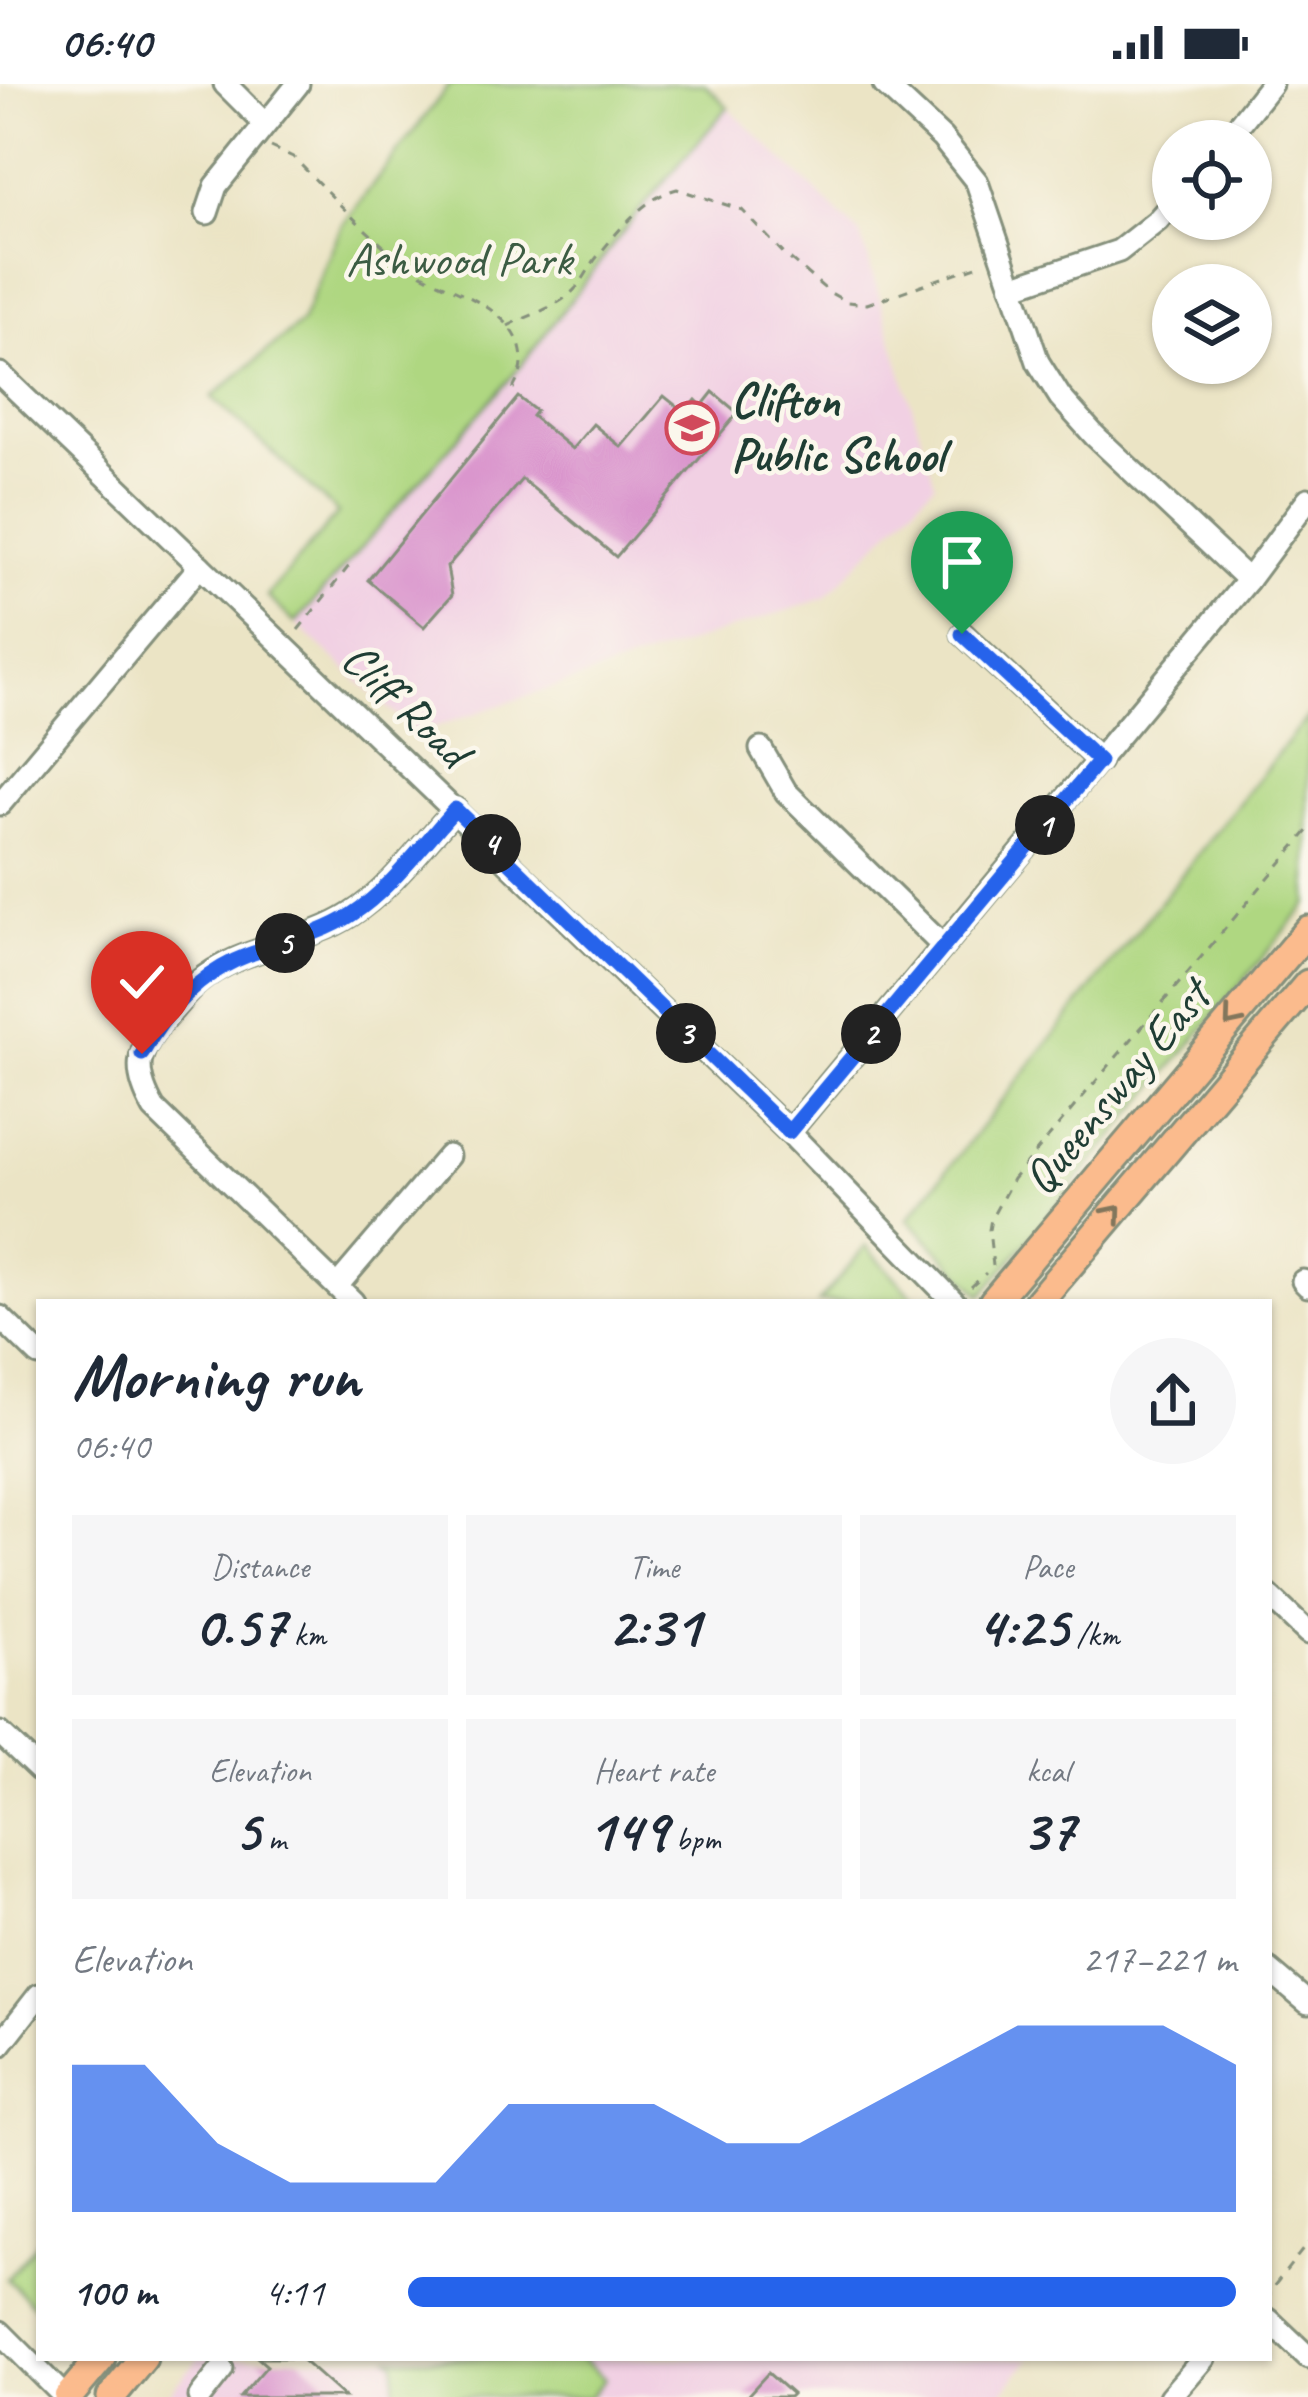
<!DOCTYPE html>
<meta charset="utf-8">
<style>
:root{--surface:#fff;--page:#f6f6f7;--text:#1f2937;--muted:#747a83;--accent:#2563eb}
body{margin:0;font-family:Caveat,sans-serif;background:var(--page);color:var(--text);height:100vh;display:flex;flex-direction:column;font-size:45px;white-space:nowrap}
*{box-sizing:border-box;margin:0}
p{font-size:39px;color:var(--muted)}
.icon{flex:none;width:66px;height:66px;fill:none;stroke:currentColor;stroke-width:2;stroke-linecap:round;stroke-linejoin:round}
.map{position:relative;flex:1;overflow:hidden}
.drawer{position:absolute;left:36px;top:1215px;width:1236px;height:1062px;display:flex;flex-direction:column;background:var(--surface);border-radius:0px;box-shadow:0 3px 9px #0004}
.drawer>*{flex:none}
.buttons{position:absolute;left:1152px;top:36px;display:grid;gap:24px}
.buttons a{display:grid;place-items:center;width:120px;height:120px;border-radius:50%;background:var(--surface);box-shadow:0 3px 9px #0004;font-size:60px}
.pin{position:absolute;display:grid;place-items:center;width:102px;height:102px;color:#fff;margin:-123px -51px;border-radius:50% 50% 50% 0;rotate:-45deg;box-shadow:0 0 12px #0007}
.pin .icon{rotate:45deg}
.km{position:absolute;width:60px;height:60px;margin:-30px;border-radius:50%;background:#222;color:#fff;font-size:33px;line-height:60px;text-align:center}
.round{display:grid;place-items:center;flex:none;width:126px;height:126px;border-radius:63px;background:var(--page)}
.summary{display:flex;align-items:center;justify-content:space-between;height:204px;padding:0 36px}
h1{font-size:66px;font-weight:700;line-height:90px}
.stats{display:grid;grid-template-columns:repeat(3,1fr);gap:18px;height:204px;padding:12px 36px}
.stats div{display:grid;align-content:center;border-radius:0px;background:var(--page);text-align:center}
.stats b{font-size:60px;font-weight:700}
.stats small{font-size:33px;font-weight:400}
.stats p{font-size:33px}
.chart{height:336px;padding:24px 36px}
.chart p{display:flex;justify-content:space-between}
.chart svg{width:100%;height:216px;margin-top:12px;fill:var(--accent);opacity:.7}
ul{padding:0 36px;list-style:none;font-size:39px}
li{display:grid;grid-template-columns:192px 144px 1fr;align-items:center;height:90px}
li i{height:30px;border-radius:15px;background:var(--accent)}
.status{display:flex;justify-content:space-between;align-items:center;height:84px;padding:0 60px;background:var(--surface);direction:ltr}
.status svg{height:33px;fill:currentColor}
.map>svg:first-child{display:block}
</style>
<div class="status"><b>06:40</b><svg viewBox="0 0 49 12"><path d="M0 12V9h3v3zM5 12V6h3v6zM10 12V3h3v9zM15 12V0h3v12zM26 1h20v11H26zM47 4h2v5h-2z"/></svg></div>
<div class="map">
<svg width="1308" height="2313" viewBox="0 0 1308 2313">
<rect width="100%" height="100%" fill="#fbf7ec"/>
<filter id="ink" filterUnits="userSpaceOnUse"><feTurbulence type="fractalNoise" baseFrequency=".00833" numOctaves="2"/><feDisplacementMap in="SourceGraphic" scale="24" xChannelSelector="R" yChannelSelector="G"/><feConvolveMatrix kernelMatrix="1 2 1 2 8 2 1 2 1" color-interpolation-filters="sRGB"/></filter>
<filter id="wash" filterUnits="userSpaceOnUse"><feTurbulence type="fractalNoise" baseFrequency=".004" numOctaves="4" result="noise"/><feDisplacementMap in="SourceGraphic" scale="48" xChannelSelector="R" yChannelSelector="G"/><feGaussianBlur stdDeviation="2.7" result="paint"/><feColorMatrix in="noise" values="0 0 0 0 0 0 0 0 0 0 0 0 0 0 0 0 0 1.4 0 .05"/><feComposite in="paint" operator="in"/></filter>
<g filter="url(#wash)">
<rect width="100%" height="100%" fill="#ebe4c5"/>
<!-- built -->
<g fill="#f1d0e3">
<path d="M 728,23 L 861,151 L 935,399 L 825,514 L 416,649 L 295,539 L 515,289 L 635,132 Z"/>
<path d="M 199,2274 L 1031,2274 L 998,2313 L 166,2313 Z"/>
</g>
<!-- green -->
<g fill="#afd781" stroke="#678a5a" stroke-width="3">
<path d="M 450,0 L 705,0 L 728,23 L 635,132 L 515,289 L 295,539 L 267,512 L 338,429 L 212,313 L 301,239 L 342,141 Z"/>
<path d="M 1308,632 L 1308,819 L 982,1211 L 908,1135 Z"/>
<path d="M 866,1162 L 918,1218 L 819,1218 Z"/>
<path d="M 39,2156 L 39,2227 L 7,2195 Z"/>
<path d="M 390,2274 L 580,2274 L 605,2295 L 589,2313 L 395,2313 L 395,2278 Z"/>
</g>
<g id="blocks">
<!-- building -->
<g fill="#da96cd">
<path d="M 713,308 L 738,329 L 616,473 L 522,395 L 447,483 L 452,511 L 424,543 L 368,496 L 518,313 L 536,327 L 532,332 L 572,365 L 593,340 L 621,363 L 664,312 L 685,329 L 696,316 L 702,322 Z"/>
<path d="M 258,2274 L 300,2274 L 344,2313 L 240,2313 L 267,2282 Z"/>
<path d="M 768,2289 L 792,2310 L 789,2313 L 746,2313 Z"/>
</g>
</g>
</g>
<g filter="url(#ink)">
<use href="#blocks" fill-opacity="0" stroke="#85907c" stroke-width="3"/>
<g fill="none" stroke-linecap="round" stroke-linejoin="round">
<!-- minor casing -->
<g stroke="#85907c" stroke-width="27">
<g id="minor">
<path d="M 225,0 L 265,40"/>
<path d="M 884,0 L 942,54 L 977,98 L 1038,278 L 1060,313 L 1095,352 L 1248,496"/>
<path d="M 1226,57 L 1271,0"/>
<path d="M 207,129 L 216,102 L 298,0"/>
<path d="M 1012,203 L 1119,167 L 1157,137 L 1173,119"/>
<path d="M 0,290 L 789,1048 L 954,1218"/>
<path d="M 963,550 L 1099,677"/>
<path d="M 761,665 L 786,708 L 943,862"/>
<path d="M 0,720 L 200,482"/>
<path d="M 789,1048 L 1248,496 L 1308,415"/>
<path d="M 1303,1197 L 1308,1202"/>
<path d="M 337,1202 L 448,1072"/>
<path d="M 353,1218 L 154,1025 C 132,986 136,967 166,933 C 176,922 186,909 197,899 C 240,862 303,861 350,831 C 389,807 424,759 455,725"/>
<path d="M 0,1233 L 39,1271"/>
<path d="M 1269,1512 L 1308,1549"/>
<path d="M 0,1649 L 39,1686"/>
<path d="M 1269,1886 L 1308,1919"/>
<path d="M 0,1961 L 39,1911"/>
<path d="M 1269,2236 L 1308,2273"/>
<path d="M 0,2248 L 65,2313"/>
<path d="M 200,2313 L 222,2285"/>
<path d="M 1170,2313 L 1204,2274"/>
</g>
</g>
<!-- major casing -->
<g stroke="#85907c" stroke-width="33">
<g id="major">
<path d="M 993,1218 L 1308,846"/>
<path d="M 1038,1218 L 1308,900"/>
<path d="M 68,2313 L 101,2274"/>
<path d="M 111,2313 L 143,2274"/>
</g>
</g>
<!-- path -->
<g stroke="#85907c" stroke-width="3" stroke-dasharray="9 9" stroke-linecap="butt">
<path d="M 271,63 L 293,73 C 328,108 362,145 400,176 C 437,206 523,219 522,279 C 522,288 517,297 513,305"/>
<path d="M 508,242 C 530,230 558,224 575,205 C 584,196 589,183 597,173 C 618,147 643,114 677,105 L 742,126 L 786,172 L 829,208 L 847,218 L 867,220 L 982,180"/>
<path d="M 298,546 L 353,477"/>
<path d="M 993,1182 L 989,1146 L 991,1135 L 1013,1095 L 1308,747"/>
<path d="M 971,1203 L 986,1189"/>
<path d="M 1269,2218 L 1270,2207 L 1308,2159"/>
</g>
<!-- minor -->
<use href="#minor" stroke="#fff" stroke-width="21"/>
<!-- major -->
<use href="#major" stroke="#fbbb8d" stroke-width="27"/>
</g>
<!-- one-way arrows -->
<defs><path id="oneway-chevron" d="M-2-3.5L2.5 0L-2 3.5" fill="none" stroke-width="1.6" stroke-linecap="round" stroke-linejoin="round" transform="scale(3)"/></defs>
<g stroke="#82765c">
<use href="#oneway-chevron" transform="translate(1232 935) rotate(130)"/>
<use href="#oneway-chevron" transform="translate(1114 1129) rotate(-50)"/>
</g>
</g>
<g fill="none" stroke-linecap="round" stroke-linejoin="round" filter="url(#ink)">
<!-- route casing -->
<g stroke="#fff" stroke-width="24">
<path id="route" d="M 142,970 C 166,926 200,889 248,871 C 283,858 320,851 351,831 C 390,806 424,759 455,725 L 789,1048 L 1099,677 L 962,550"/>
</g>
<!-- route -->
<use href="#route" stroke="#2563eb" stroke-width="15"/>
</g>
<!-- icons -->
<defs>
<g id="school-ring" transform="scale(2.7)"><circle r="9.5" fill="#fbf7ec" stroke="#d1495b" stroke-width="1.5"/><path d="M0-5L7-2L0 1L-7-2ZM-4 1L0 2.5L4 1V4Q0 6-4 4Z" fill="#d1495b"/></g>
</defs>
<g fill-rule="evenodd">
<use href="#school-ring" x="692" y="344"/>
</g>
<g text-anchor="middle" dominant-baseline="central" stroke-width="9" stroke-linejoin="round" paint-order="stroke">
<!-- park labels -->
<g font-size="48" fill="#3c5c43" stroke="#fbf7ec">
<text x="459" y="175">Ashwood Park</text>
</g>
<!-- poi labels -->
<g font-size="48" font-weight="bold" fill="#1f3d34" stroke="#fbf7ec" text-anchor="start">
<text x="731" y="316">Clifton<tspan x="731" dy="55">Public School</tspan></text>
</g>
<!-- street labels -->
<g font-size="48" fill="#1f3d34" stroke="#fbf7ec">
<text transform="translate(406 620) rotate(44)">Cliff Road</text>
<text transform="translate(1116 1003) rotate(-50)">Queensway East</text>
</g>
</g>
</svg>
<div class="buttons">
<a><svg class="icon" aria-label="locate" viewBox="0 0 24 24"><circle cx="12" cy="12" r="6"/><path d="M12 2v4M12 18v4M2 12h4M18 12h4"/></svg></a>
<a><svg class="icon" aria-label="layers" viewBox="0 0 24 24"><path d="M12 4l9 5-9 5-9-5zM3 14l9 5 9-5"/></svg></a>
</div>
<div class="pin" style="left:962px;top:550px;background:#1e9e55"><svg class="icon" aria-label="arrive" viewBox="0 0 24 24"><path d="M6 21V4h12l-3 4 3 4H6"/></svg></div>
<div class="pin" style="left:142px;top:970px;background:#d93025"><svg class="icon" aria-label="check" viewBox="0 0 24 24"><path d="M5 12l5 5 9-10"/></svg></div>
<b class="km" style="left:1045px;top:741px">1</b>
<b class="km" style="left:871px;top:950px">2</b>
<b class="km" style="left:686px;top:949px">3</b>
<b class="km" style="left:491px;top:760px">4</b>
<b class="km" style="left:285px;top:859px">5</b>
<section class="drawer">
<div class="summary"><div><h1>Morning run</h1><p>06:40</p></div><a class="round"><svg class="icon" aria-label="share" viewBox="0 0 24 24"><path d="M12 15V3M7 8l5-5 5 5M5 13v7h14v-7"/></svg></a></div>
<div class="stats">
<div><p>Distance</p><b>0.57<small> km</small></b></div>
<div><p>Time</p><b>2:31</b></div>
<div><p>Pace</p><b>4:25<small> /km</small></b></div>
</div>
<div class="stats">
<div><p>Elevation</p><b>5<small> m</small></b></div>
<div><p>Heart rate</p><b>149<small> bpm</small></b></div>
<div><p>kcal</p><b>37</b></div>
</div>
<div class="chart"><p><span>Elevation</span>217–221 m</p>
<svg viewBox="0 0 160 44" preserveAspectRatio="none"><path d="M0 44V14L10 14L20 30L30 38L40 38L50 38L60 22L70 22L80 22L90 30L100 30L110 22L120 14L130 6L140 6L150 6L160 14V44z"/></svg>
</div>
<ul>
<li><b>100 m</b>4:11<i style="width:100%"></i></li>
</ul>
</section>
</div>
